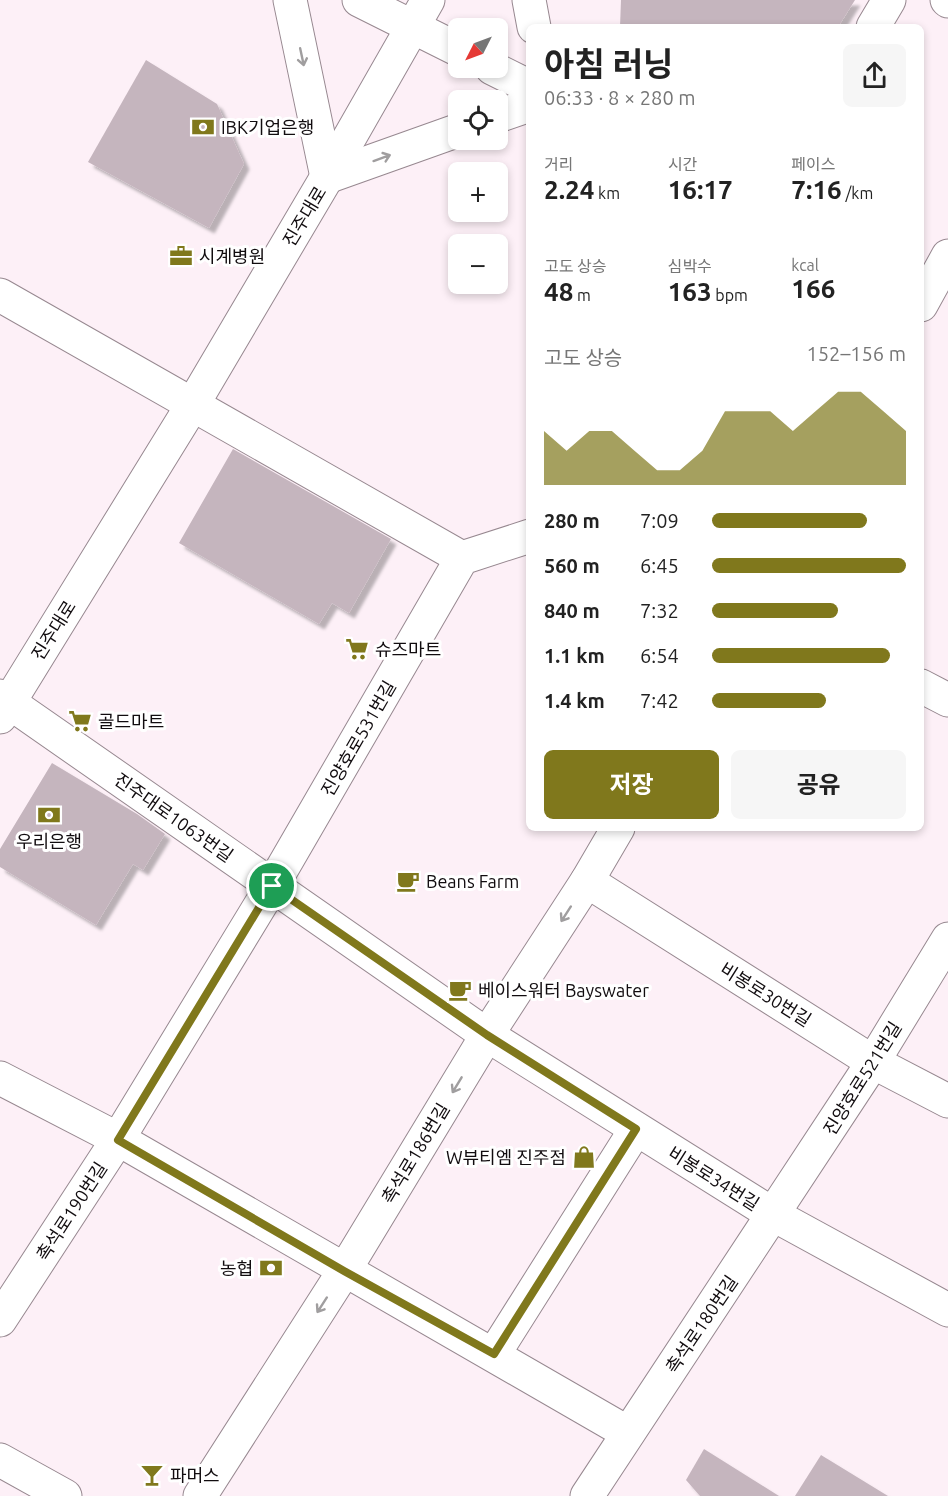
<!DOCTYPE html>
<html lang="ko">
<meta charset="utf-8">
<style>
:root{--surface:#fff;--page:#f6f6f6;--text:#222;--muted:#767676;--accent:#80781c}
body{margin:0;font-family:Ubuntu,"Noto Sans KR",sans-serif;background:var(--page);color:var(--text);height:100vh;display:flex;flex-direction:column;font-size:22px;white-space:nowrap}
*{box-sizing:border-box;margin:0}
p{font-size:20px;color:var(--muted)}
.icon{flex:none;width:33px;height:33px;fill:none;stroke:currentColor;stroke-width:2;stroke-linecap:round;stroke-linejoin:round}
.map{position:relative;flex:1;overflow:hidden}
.drawer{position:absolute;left:526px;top:24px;width:398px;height:807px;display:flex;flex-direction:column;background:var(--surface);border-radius:9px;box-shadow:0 3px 9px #0003}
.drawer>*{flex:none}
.needle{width:39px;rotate:228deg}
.tools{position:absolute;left:448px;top:18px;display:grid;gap:12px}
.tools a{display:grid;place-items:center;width:60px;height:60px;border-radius:9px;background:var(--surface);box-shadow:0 3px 9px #0003;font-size:30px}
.pin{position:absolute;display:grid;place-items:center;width:51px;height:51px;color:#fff;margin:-26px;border:3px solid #fff;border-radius:50%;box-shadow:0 2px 6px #0007}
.round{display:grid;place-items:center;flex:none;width:63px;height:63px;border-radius:9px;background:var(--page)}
.overview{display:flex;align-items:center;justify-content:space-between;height:102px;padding:0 18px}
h1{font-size:33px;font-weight:700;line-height:45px}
.figures{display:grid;grid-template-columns:repeat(3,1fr);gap:9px;height:102px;padding:6px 18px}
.figures div{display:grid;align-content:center}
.figures b{font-size:26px;font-weight:700}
.figures small{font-size:16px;font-weight:400}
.figures p{font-size:16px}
.chart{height:168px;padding:12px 18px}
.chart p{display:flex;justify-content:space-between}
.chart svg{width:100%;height:108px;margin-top:6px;fill:var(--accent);opacity:.7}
.cta{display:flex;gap:12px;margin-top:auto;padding:12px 18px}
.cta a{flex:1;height:69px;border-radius:9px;background:var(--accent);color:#fff;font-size:24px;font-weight:700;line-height:69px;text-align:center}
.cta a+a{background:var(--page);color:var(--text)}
ul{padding:0 18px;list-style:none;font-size:20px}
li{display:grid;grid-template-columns:96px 72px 1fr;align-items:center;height:45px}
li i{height:15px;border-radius:8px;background:var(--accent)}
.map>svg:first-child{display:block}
</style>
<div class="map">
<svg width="948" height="1496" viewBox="0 0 948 1496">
<defs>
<filter id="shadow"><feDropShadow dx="5.5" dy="5.5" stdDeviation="1.5" flood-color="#0004"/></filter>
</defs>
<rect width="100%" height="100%" fill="#fdf0f7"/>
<!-- building -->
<g fill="#c5b5be" filter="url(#shadow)">
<path d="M 621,0 L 855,0 L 838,27 L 620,27 Z"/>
<path d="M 146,60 L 217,104 L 244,164 L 209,228 L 88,162 Z"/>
<path d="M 233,449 L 391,539 L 349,613 L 332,603 L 319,624 L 179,543 Z"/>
<path d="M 52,763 L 137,814 L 165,834 L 143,870 L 133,864 L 96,925 L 0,867 L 0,849 Z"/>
<path d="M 704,1449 L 779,1496 L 700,1496 L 686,1480 Z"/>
<path d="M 821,1455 L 888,1496 L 795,1496 Z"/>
</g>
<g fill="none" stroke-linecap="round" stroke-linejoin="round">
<!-- minor casing -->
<g stroke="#978890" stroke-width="35">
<g id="minor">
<path d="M 290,0 L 327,177 L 459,130"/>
<path d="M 359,0 L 459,50"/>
<path d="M 529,0 L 534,27"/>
<path d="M 947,0 L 948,1"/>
<path d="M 873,27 L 889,0"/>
<path d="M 492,68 L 530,87"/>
<path d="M 498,116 L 530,105"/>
<path d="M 0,295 L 462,558"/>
<path d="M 921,305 L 948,256"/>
<path d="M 921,686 L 948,700"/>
<path d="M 0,696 L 487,1035 L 774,1215 L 948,1310"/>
<path d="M 0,717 L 193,404 L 327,177 L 428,0"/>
<path d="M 587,881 L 873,1062 L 948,1101"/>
<path d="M 0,1078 L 118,1139 L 628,1433"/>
<path d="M 0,1320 L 118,1139 L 272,886 L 462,558 L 530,536"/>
<path d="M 494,1354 L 636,1129"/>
<path d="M 0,1460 L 65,1496"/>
<path d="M 200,1496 L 344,1271 L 487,1035 L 587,881 L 618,828"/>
<path d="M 587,1496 L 873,1062 L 948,939"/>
</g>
</g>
<!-- minor -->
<use href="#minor" stroke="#fff" stroke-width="33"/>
</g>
<!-- one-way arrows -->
<defs><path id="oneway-shaft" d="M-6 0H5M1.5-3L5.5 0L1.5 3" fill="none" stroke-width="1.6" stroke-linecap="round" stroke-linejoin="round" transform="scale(1.5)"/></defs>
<g stroke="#a09e9f">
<use href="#oneway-shaft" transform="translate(302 57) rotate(78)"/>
<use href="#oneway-shaft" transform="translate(382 158) rotate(-20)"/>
<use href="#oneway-shaft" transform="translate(566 914) rotate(123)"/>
<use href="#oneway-shaft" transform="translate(457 1085) rotate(121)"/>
<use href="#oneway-shaft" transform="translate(322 1305) rotate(123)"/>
</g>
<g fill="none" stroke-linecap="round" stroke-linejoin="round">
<!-- route casing -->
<g stroke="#fff" stroke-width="12">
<path id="route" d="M 272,886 L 487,1035 L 636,1129 L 494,1354 L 344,1271 L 118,1140 Z"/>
</g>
<!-- route -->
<use href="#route" stroke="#80781c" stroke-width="8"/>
</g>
<!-- icons -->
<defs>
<g id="bank-bare" transform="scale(1.8)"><path d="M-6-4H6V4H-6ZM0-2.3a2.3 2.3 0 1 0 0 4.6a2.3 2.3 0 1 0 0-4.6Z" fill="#80781c" stroke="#fff" stroke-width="2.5" paint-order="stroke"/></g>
<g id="office-bare" transform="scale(1.8)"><path d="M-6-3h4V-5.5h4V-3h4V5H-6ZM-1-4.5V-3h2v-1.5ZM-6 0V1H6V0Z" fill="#80781c" stroke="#fff" stroke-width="2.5" paint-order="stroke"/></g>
<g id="supermarket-bare" transform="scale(1.8)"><path d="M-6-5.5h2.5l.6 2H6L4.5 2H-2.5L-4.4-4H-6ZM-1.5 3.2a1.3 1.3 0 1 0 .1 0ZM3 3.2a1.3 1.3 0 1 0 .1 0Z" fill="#80781c" stroke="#fff" stroke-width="2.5" paint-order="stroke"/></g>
<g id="cafe-bare" transform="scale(1.8)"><path d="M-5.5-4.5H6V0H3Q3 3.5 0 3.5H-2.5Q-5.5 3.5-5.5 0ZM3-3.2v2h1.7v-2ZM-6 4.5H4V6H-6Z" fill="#80781c" stroke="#fff" stroke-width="2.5" paint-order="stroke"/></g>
<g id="shop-bare" transform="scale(1.8)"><path d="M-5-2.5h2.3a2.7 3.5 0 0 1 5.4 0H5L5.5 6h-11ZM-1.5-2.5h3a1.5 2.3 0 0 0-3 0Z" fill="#80781c" stroke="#fff" stroke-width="2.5" paint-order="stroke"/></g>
<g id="bar-bare" transform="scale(1.8)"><path d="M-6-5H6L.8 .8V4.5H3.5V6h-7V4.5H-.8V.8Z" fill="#80781c" stroke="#fff" stroke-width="2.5" paint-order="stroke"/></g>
</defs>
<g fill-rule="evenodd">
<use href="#bank-bare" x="203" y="127"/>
<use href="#office-bare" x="181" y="256"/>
<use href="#supermarket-bare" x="357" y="649"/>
<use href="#supermarket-bare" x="80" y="721"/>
<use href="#bank-bare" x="49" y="815"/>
<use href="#cafe-bare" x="408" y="881"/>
<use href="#cafe-bare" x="460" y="990"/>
<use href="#shop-bare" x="584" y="1157"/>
<use href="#bank-bare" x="271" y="1268"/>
<use href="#bar-bare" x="152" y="1475"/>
</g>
<g text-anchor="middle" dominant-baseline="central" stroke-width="6" stroke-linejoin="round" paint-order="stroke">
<!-- poi labels -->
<g font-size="18" fill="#110c0f" stroke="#fff" text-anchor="start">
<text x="221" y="127">IBK기업은행</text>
<text x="199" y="256">시계병원</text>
<text x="375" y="649">슈즈마트</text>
<text x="98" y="721">골드마트</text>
<text x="49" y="841" text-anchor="middle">우리은행</text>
<text x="426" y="881">Beans Farm</text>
<text x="478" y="990">베이스워터 Bayswater</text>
<text x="566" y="1157" text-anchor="end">W뷰티엠 진주점</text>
<text x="253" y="1268" text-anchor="end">농협</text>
<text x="170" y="1475">파머스</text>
</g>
<!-- street labels -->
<g font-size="18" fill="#110c0f" stroke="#fff">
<text transform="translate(304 216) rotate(-59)">진주대로</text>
<text transform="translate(53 630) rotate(-58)">진주대로</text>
<text transform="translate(358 738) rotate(-60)">진양호로531번길</text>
<text transform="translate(174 817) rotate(35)">진주대로1063번길</text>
<text transform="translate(766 994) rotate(32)">비봉로30번길</text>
<text transform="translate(862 1078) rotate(-58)">진양호로521번길</text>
<text transform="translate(415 1153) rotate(-59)">촉석로186번길</text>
<text transform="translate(714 1178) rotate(32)">비봉로34번길</text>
<text transform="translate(71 1211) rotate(-57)">촉석로190번길</text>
<text transform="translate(701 1324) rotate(-56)">촉석로180번길</text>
</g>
</g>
</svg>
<div class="tools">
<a><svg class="needle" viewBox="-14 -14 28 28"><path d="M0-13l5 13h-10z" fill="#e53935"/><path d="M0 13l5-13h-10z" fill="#767676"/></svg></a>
<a><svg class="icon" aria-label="locate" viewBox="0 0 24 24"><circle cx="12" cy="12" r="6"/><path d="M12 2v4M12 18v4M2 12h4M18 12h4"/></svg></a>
<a>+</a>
<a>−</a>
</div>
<div class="pin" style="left:272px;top:886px;background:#1e9e55"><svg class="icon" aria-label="arrive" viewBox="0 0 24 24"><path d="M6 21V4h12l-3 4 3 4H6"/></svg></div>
<section class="drawer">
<div class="overview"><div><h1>아침 러닝</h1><p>06:33 · 8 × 280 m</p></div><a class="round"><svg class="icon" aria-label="share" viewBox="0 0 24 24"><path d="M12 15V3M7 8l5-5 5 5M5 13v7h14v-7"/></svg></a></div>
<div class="figures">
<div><p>거리</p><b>2.24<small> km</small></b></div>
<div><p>시간</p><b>16:17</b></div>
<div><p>페이스</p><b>7:16<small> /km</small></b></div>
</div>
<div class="figures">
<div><p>고도 상승</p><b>48<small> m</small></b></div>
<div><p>심박수</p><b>163<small> bpm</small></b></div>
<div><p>kcal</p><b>166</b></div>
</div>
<div class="chart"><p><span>고도 상승</span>152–156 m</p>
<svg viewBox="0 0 160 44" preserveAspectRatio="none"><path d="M0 44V22L10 30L20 22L30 22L40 30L50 38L60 38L70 30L80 14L90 14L100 14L110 22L120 14L130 6L140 6L150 14L160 22V44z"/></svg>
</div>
<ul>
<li><b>280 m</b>7:09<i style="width:80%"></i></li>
<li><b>560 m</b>6:45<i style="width:100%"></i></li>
<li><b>840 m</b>7:32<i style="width:65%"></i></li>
<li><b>1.1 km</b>6:54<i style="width:92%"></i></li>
<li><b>1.4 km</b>7:42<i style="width:59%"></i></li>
</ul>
<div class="cta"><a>저장</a><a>공유</a></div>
</section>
</div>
